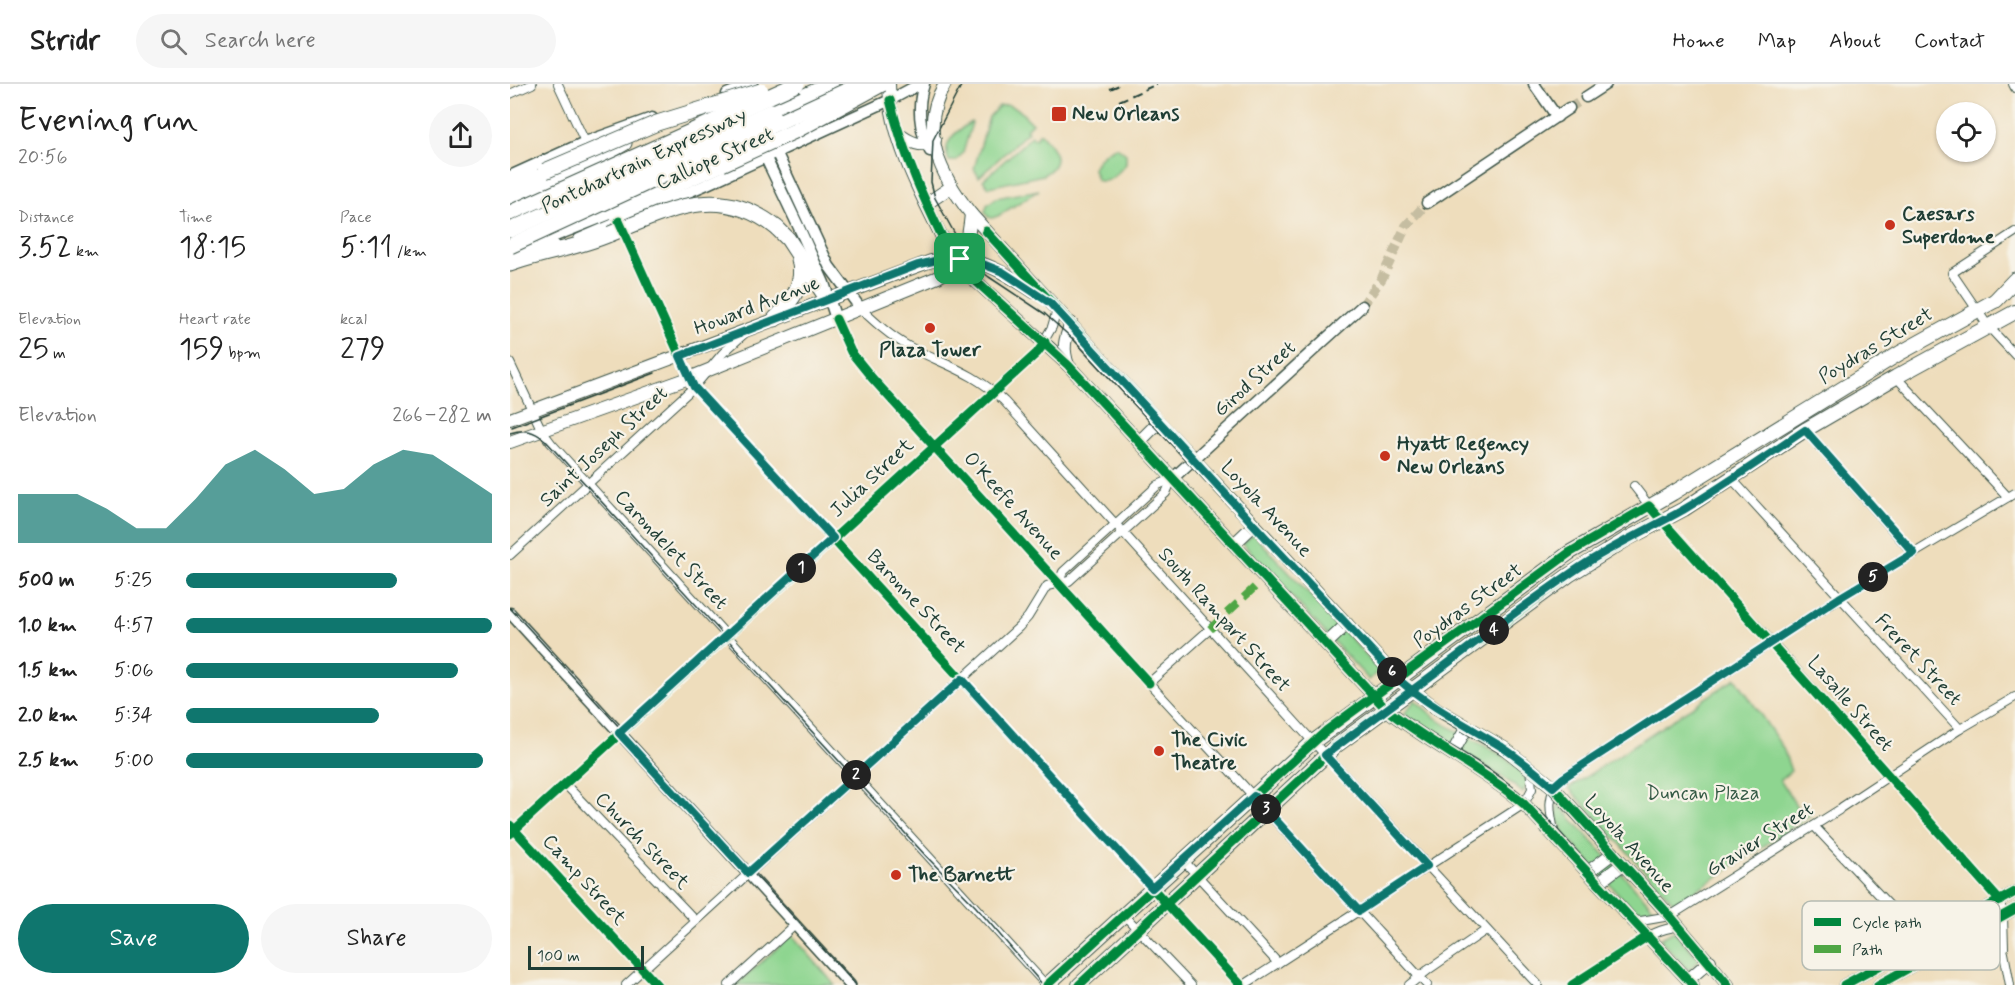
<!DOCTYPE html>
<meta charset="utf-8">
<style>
:root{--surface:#fff;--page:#f6f6f6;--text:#222;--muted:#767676;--line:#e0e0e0;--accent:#0f766e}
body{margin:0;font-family:Mynerve,sans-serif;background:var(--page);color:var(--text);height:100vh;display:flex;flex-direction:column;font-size:22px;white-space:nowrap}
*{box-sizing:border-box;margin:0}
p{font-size:20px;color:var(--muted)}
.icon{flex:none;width:33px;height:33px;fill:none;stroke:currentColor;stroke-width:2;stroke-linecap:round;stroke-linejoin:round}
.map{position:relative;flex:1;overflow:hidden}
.side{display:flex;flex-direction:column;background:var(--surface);width:510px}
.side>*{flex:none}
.tools{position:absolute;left:1426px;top:18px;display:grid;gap:12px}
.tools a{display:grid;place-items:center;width:60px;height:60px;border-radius:50%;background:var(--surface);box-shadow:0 2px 4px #0004;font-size:30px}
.scale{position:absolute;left:18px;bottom:15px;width:116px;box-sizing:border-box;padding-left:6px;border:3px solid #1f3d34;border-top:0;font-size:16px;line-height:21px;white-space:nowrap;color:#1f3d34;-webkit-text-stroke:4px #f7f3e8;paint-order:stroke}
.pin{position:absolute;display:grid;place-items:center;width:51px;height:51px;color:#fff;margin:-26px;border-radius:12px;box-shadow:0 3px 9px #0006}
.km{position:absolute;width:30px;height:30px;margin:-15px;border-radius:50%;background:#222;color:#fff;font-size:16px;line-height:30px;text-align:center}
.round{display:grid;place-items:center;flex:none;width:63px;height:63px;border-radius:32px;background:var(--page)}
.summary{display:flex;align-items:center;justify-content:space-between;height:102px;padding:0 18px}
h1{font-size:33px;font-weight:600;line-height:45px}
.stats{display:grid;grid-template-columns:repeat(3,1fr);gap:9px;height:102px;padding:6px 18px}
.stats div{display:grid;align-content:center}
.stats b{font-size:30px;font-weight:600}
.stats small{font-size:16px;font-weight:400}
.stats p{font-size:16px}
.chart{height:168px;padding:12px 18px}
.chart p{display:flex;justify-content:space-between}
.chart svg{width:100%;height:108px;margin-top:6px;fill:var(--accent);opacity:.7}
.cta{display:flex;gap:12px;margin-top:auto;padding:12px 18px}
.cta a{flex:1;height:69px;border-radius:36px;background:var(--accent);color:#fff;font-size:24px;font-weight:600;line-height:69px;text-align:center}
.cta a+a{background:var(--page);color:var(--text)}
ul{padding:0 18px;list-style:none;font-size:20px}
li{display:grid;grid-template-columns:96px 72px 1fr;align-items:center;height:45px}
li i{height:15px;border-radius:8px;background:var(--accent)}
header{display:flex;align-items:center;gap:36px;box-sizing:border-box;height:84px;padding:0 30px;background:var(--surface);border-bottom:2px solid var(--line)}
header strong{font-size:28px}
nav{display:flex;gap:33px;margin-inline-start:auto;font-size:21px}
.search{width:420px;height:54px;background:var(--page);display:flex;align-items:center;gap:15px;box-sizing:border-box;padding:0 21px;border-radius:33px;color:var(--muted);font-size:22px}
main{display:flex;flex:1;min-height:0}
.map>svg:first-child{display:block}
</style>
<header>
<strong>Stridr</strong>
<div class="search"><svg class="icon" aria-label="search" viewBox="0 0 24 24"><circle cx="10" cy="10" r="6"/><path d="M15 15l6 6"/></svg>Search here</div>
<nav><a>Home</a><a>Map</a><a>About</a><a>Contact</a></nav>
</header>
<main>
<section class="side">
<div class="summary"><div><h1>Evening run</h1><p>20:56</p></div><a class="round"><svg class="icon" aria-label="share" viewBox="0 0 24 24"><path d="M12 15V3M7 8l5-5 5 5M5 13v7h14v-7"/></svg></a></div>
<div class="stats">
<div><p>Distance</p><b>3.52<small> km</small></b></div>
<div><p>Time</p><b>18:15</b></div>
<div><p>Pace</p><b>5:11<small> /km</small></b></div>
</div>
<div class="stats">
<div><p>Elevation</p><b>25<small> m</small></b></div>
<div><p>Heart rate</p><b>159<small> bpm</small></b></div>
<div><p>kcal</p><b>279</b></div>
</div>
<div class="chart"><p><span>Elevation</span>266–282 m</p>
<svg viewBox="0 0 160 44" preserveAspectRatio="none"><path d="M0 44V24L10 24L20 24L30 30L40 38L50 38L60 26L70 12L80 6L90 14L100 24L110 22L120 12L130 6L140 8L150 16L160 24V44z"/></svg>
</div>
<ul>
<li><b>500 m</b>5:25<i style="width:69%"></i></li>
<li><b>1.0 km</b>4:57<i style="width:100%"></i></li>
<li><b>1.5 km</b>5:06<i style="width:89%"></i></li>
<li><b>2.0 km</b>5:34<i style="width:63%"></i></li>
<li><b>2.5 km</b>5:00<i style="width:97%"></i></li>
</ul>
<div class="cta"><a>Save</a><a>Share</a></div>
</section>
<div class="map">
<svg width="1505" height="901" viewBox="0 0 1505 901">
<rect width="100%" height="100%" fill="#f7f3e8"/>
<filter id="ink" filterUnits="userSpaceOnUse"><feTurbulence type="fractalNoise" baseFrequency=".0167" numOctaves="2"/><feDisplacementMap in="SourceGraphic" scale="12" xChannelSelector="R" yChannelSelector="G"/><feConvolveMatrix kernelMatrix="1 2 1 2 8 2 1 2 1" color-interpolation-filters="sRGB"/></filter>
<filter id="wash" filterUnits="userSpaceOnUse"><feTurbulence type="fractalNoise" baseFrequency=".008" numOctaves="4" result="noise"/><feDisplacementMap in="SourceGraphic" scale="24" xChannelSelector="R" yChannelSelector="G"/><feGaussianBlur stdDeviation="1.35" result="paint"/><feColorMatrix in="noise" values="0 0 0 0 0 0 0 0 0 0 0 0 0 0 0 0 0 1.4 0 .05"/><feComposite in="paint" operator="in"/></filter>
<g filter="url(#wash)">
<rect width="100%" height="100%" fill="#eeddbc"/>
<!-- green -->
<g fill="#8ed590" stroke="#568962" stroke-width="1.5">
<path d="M 498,21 L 508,25 L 522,39 L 516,45 L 518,48 L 469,93 L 464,85 L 479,33 L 489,22 Z"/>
<path d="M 461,38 L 462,39 L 453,69 L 446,77 L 439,77 C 430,58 447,47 461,38 Z"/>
<path d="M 530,49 C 543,63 557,78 533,91 L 479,103 L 473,96 L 522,52 L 525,55 Z"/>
<path d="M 607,63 L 616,70 L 616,80 C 607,89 600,101 587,96 L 583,85 C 586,76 597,65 607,63 Z"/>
<path d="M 529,106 L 488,132 L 482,134 L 478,133 L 475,128 L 477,121 L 486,114 Z"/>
<path d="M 743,450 L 870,586 L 859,596 L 733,460 Z"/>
<path d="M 1226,594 L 1273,664 L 1281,687 L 1270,696 L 1289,726 L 1295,724 L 1300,732 L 1165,820 L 1059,704 Z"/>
<path d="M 905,616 C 913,623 921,631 930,637 C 953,653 1007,673 1018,697 L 1013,709 C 977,678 931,659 894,630 Z"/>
<path d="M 1049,721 L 1147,828 L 1134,829 L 1124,827 L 1054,750 L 1048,735 L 1047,724 Z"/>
<path d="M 1164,847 L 1190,876 L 1178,886 L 1150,855 Z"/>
<path d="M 282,851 L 325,901 L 226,901 Z"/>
</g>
</g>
<g filter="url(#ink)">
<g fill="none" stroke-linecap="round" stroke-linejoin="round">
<!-- tertiary-tunnel -->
<g stroke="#c5bda1" stroke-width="10" stroke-dasharray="10 5" stroke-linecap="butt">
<path d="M 1059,24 L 1076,13"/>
<path d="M 852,222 L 872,194 L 896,142 L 917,119"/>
</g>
<!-- minor casing -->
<g stroke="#3e5548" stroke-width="10">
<g id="minor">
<path d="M 48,0 L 77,62"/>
<path d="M 1503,0 L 1505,4"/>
<path d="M 0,10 L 22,0"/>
<path d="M 112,143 L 184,303 L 731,901"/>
<path d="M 1505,148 L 1442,189 L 1478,242 L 1505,271"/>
<path d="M 351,225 C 366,239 380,252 398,262 C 434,281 463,287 494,317 L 794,648 L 1028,901"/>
<path d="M 326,235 L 341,268 L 362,294 L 548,500 L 917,901"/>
<path d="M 0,279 L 32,347 L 41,359 L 536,901"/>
<path d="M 1386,293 L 1498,413"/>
<path d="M 1295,346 L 1403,469"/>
<path d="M 1222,395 L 1450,645"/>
<path d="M 1124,402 L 1151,437 L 1262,558 L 1490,817 L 1493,832 L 1494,864"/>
<path d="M 0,471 L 184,303 L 212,270 L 235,249"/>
<path d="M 548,500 L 553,488 L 648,401 L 662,395"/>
<path d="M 639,599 L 700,545"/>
<path d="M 54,699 L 186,837"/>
<path d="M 1332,723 L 1450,645 L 1505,613"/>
<path d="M 0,741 L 147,901"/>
<path d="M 1304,742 L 1413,857"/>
<path d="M 0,750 L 527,269 L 542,243 L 547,226"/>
<path d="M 1045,751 C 1040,729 1035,709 1053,694 L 1329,514 L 1505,409"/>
<path d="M 673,776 L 768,879"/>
<path d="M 614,831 L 681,901"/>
<path d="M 1123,836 L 1131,837 L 1160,832 L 1329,726"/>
<path d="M 1494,869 L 1500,901"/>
<path d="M 116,901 L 509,543 L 518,533 L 537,502 L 559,497 L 656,409 L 662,395"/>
<path d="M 219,901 L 285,841"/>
<path d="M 734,901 L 1014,720 L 1022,705 L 1020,684"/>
<path d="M 899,901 L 918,886 L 976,846"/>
<path d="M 1062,901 C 1087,885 1142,841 1170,843"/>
</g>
</g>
<!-- tertiary casing -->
<g stroke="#3e5548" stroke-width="13">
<g id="tertiary">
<path d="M 414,0 C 407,21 409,47 420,67"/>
<path d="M 1024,0 L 1047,33"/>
<path d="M 217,10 L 242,0"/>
<path d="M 1076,13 L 1096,0"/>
<path d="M 264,63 L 319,182 L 351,225"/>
<path d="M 253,68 L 292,150 L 314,199 L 326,235"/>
<path d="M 0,92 L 75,58 L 142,34"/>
<path d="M 917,119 L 1059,24"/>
<path d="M 69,155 L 195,101 L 380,16 L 410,0"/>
<path d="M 30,158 L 105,128"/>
<path d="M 0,168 L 45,161"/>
<path d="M 662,395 L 852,222"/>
<path d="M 0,529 L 340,901"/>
<path d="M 1334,901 L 1505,808"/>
<path d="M 1368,901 L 1505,825"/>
</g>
</g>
<!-- secondary casing -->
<g stroke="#3e5548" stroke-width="14">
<g id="secondary">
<path d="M 379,0 C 380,58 417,122 442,173 L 447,180 L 558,281 L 876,625 C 920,660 971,684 1014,720 L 1183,901"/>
<path d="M 435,0 C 407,46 431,92 461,130 L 649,338 L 888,595 L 927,625 L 994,664 L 1043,703 L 1160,832 L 1218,901"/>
<path d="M 388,49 C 398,58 413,65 425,56"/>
<path d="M 416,120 L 441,103"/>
<path d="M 558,281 C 552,264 555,255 561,239"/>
<path d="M 0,335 L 421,177 C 462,168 491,186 524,208"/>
<path d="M 0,358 L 179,294 L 428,193 C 456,178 458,159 461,130"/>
<path d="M 629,358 L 649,338"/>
<path d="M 724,460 L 744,441"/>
<path d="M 816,560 L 837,540"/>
<path d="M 942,670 L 957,643"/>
<path d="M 1078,788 L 1103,769"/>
<path d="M 1088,799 L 1113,780"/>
<path d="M 1178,896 L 1200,877"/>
</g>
</g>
<!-- primary casing -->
<g stroke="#3e5548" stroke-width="16">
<g id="primary">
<path d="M 537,901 L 803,658 L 1059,469 L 1163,409 L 1390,269 L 1486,216"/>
<path d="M 569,901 L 827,661 L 1059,491 L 1117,455 L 1174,425 L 1295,346 L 1386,293 L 1505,228"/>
</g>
</g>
<!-- motorway casing -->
<g stroke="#3e5548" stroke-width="17">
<g id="motorway">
<path d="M 262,27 L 321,0"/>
<path d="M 0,102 L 24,92"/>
<path d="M 0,114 L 83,77 L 114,59"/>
<path d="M 105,128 L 212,80"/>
<path d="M 267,144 L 278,155 L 318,216"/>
<path d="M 0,180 C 33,168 68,164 100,150"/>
<path d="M 1486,216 L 1505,196"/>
<path d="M 265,235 C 281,218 296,200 289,175"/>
</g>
</g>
<!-- minor -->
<use href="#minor" stroke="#fff" stroke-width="8"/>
<!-- tertiary -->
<use href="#tertiary" stroke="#fff" stroke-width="10"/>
<!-- secondary -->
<use href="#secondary" stroke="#fff" stroke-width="12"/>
<!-- primary -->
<use href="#primary" stroke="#fff" stroke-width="14"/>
<!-- motorway -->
<use href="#motorway" stroke="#fff" stroke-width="15"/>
<!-- tram -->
<g stroke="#1f3d34" stroke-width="1.5">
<path d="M 452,0 L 423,56 L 421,98 L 425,114 L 457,172 L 466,183 L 479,193 L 535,230 L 564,256 L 873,588 L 921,629 L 993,671 L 1037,706 L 1141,819 L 1212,901"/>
<path d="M 470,195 L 548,263 L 874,615 C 908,646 949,664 986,690 C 1005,703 1022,719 1039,736 L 1188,901"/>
<path d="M 2,343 L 145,289"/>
<path d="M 0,349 C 14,345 23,346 35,356 L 416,772 L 466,823 L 533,901"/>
<path d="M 0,524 L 346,901"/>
</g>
<!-- rail -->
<g stroke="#1f3d34" stroke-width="2" stroke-dasharray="9 4.5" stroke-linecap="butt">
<path d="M 600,5 L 612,0"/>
<path d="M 609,17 L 647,0"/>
</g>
<!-- motorway-bridge casing -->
<g stroke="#3e5548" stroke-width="17" stroke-linecap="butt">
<g id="motorway-bridge">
<path d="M 212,80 L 287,46 L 372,0"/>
<path d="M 35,87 L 147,39 L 251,7"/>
<path d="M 0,129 L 287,0"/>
<path d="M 0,146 L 262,27"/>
<path d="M 100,150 C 159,126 209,98 267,144"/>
<path d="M 0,162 L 351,0"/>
</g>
</g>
<!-- motorway-bridge -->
<use href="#motorway-bridge" stroke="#fff" stroke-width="15"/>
<!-- quiet -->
<path stroke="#4fa644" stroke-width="8" stroke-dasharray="15 8" stroke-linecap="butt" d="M 700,545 L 746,502"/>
<!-- cycleway casing -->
<g stroke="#f7f3e8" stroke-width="13">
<g id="cycleway">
<path d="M 380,16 C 394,74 416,120 442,173 L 447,180 L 558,281 L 876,625 C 920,660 971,684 1014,720 L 1183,901"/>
<path d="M 109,137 L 184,303 L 731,901"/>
<path d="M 476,147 L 744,441 L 888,595 L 927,625 L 994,664 L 1043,703 L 1160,832 L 1218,901"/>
<path d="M 326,235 L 341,268 L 362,294 L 639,599"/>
<path d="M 0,741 L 147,901"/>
<path d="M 0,750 L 527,269 L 535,258"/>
<path d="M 537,901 L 816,647 L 1059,469 L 1139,422 L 1490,817"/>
<path d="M 569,901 L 827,661 L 1070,483 L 1151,437"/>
<path d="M 1062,901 L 1138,852"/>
<path d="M 1334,901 L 1505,808"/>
<path d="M 1368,901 L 1505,825"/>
</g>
</g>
<!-- cycleway -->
<use href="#cycleway" stroke="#00873e" stroke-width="9"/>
</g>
</g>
<g fill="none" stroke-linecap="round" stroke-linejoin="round" filter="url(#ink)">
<!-- route casing -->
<g stroke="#fff" stroke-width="12">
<path id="route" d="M 450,175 L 435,174 L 408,181 L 170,272 L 184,303 L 323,454 L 109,649 L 238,789 L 452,595 L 642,804 L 744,712 L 849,827 L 917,782 L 815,671 L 897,610 C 954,568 1010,523 1070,483 C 1102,462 1139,445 1173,426 C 1215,401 1255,373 1295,346 L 1404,469 L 1329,514 L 1053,694 L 1043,703 C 1027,689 1010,675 992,663 C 956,641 920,623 888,595 L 744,441 L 540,219 L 493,188 L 470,179 L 450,175"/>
</g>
<!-- route -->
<use href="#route" stroke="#0f766e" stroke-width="8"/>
</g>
<!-- markers -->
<g fill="#c8321e" stroke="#f7f3e8" stroke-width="2">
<rect x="541" y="22" width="16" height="16" rx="3"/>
<circle cx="1380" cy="141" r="6"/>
<circle cx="420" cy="244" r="6"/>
<circle cx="875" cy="372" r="6"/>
<circle cx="649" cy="667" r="6"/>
<circle cx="386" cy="791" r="6"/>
</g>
<g text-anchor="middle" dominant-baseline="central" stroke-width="4.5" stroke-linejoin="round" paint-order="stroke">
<!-- poi labels -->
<g font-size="20" font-weight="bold" fill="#1f3d34" stroke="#f7f3e8" text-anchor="start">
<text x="562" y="30">New Orleans</text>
<text x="1392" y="130">Caesars<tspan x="1392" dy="23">Superdome</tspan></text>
<text x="420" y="266" text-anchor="middle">Plaza Tower</text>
<text x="887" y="360">Hyatt Regency<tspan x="887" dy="23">New Orleans</tspan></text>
<text x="661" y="656">The Civic<tspan x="661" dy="23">Theatre</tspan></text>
<text x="398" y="791">The Barnett</text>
</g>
<!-- street labels -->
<g font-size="20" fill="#1f3d34" stroke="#f7f3e8">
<text transform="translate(205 75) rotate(-24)">Calliope Street</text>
<text transform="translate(134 77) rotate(-25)">Pontchartrain Expressway</text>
<text transform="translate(247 222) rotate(-21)">Howard Avenue</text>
<text transform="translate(1366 262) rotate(-31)">Poydras Street</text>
<text transform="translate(745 295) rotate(-42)">Girod Street</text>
<text transform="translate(94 363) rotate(-43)">Saint Joseph Street</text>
<text transform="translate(362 394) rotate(-43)">Julia Street</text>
<text transform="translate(503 422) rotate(48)">O'Keefe Avenue</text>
<text transform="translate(756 425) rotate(47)">Loyola Avenue</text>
<text transform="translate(161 466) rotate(47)">Carondelet Street</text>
<text transform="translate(406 518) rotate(47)">Baronne Street</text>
<text transform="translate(958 522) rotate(-36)">Poydras Street</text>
<text transform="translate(714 536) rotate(48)">South Rampart Street</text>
<text transform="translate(1408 576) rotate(47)">Freret Street</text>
<text transform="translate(1340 620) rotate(49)">Lasalle Street</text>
<text transform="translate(1250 756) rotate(-32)">Gravier Street</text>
<text transform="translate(132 757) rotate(46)">Church Street</text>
<text transform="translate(1119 760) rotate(48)">Loyola Avenue</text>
<text transform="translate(74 796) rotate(48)">Camp Street</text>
</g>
<!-- park labels -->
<g font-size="20" fill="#355b46" stroke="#f7f3e8">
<text x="1193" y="709">Duncan Plaza</text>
</g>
</g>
<!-- legend -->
<rect x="1292" y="817" width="198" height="69" rx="9" fill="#f7f3e8" stroke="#b6bcb2" stroke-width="1.5"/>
<rect x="1304" y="834" width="27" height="8" fill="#00873e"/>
<rect x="1304" y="861" width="27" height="8" fill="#4fa644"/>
<g font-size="16" fill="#1f3d34">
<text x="1342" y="844">Cycle path</text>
<text x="1342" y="871">Path</text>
</g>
</svg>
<div class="tools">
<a><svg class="icon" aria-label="locate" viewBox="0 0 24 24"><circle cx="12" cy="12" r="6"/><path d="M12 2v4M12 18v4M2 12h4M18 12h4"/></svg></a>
</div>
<div class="scale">100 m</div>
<div class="pin" style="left:450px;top:175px;background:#1e9e55"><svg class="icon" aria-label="arrive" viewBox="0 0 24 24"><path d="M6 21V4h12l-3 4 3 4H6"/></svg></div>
<b class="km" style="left:291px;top:484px">1</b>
<b class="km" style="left:346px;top:691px">2</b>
<b class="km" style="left:756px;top:725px">3</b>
<b class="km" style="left:984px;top:546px">4</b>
<b class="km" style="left:1363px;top:493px">5</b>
<b class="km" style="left:882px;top:588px">6</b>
</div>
</main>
